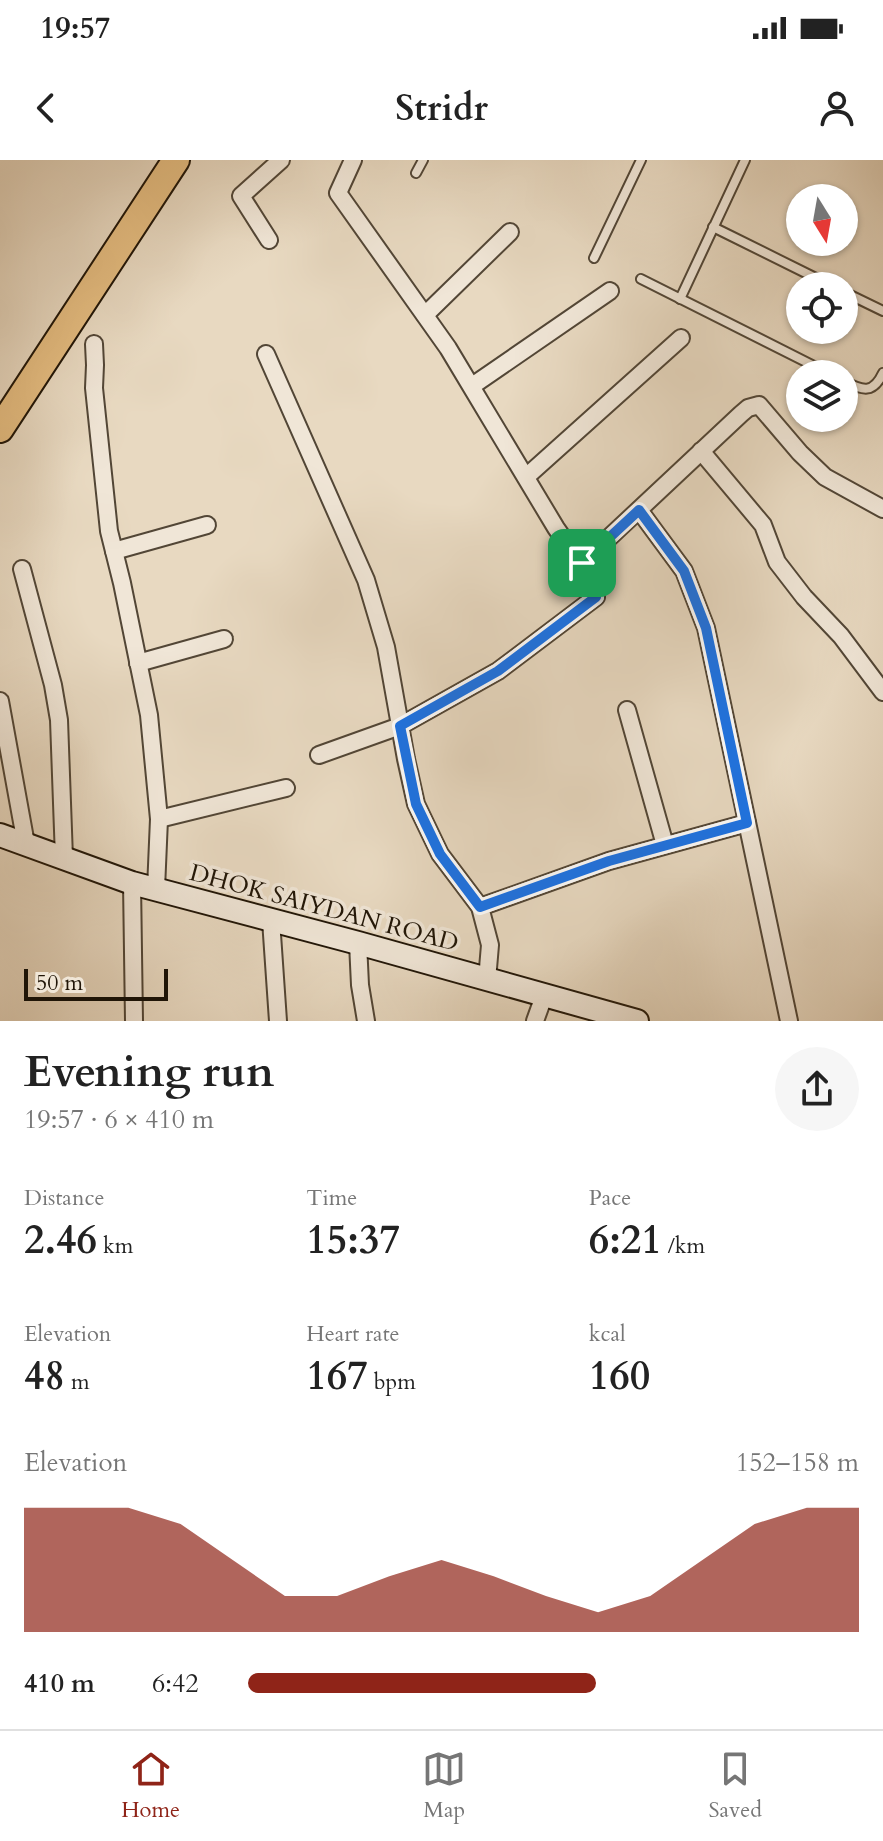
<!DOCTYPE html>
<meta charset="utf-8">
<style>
:root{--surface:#fff;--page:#f6f6f6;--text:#222;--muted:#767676;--line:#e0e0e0;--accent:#8f2418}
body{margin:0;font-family:Cardo,serif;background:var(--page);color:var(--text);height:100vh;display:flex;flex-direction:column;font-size:30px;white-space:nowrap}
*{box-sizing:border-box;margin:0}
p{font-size:26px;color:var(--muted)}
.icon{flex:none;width:44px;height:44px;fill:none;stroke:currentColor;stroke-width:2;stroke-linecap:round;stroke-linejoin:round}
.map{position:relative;height:861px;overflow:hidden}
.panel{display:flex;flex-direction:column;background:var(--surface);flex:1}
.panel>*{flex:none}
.needle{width:52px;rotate:169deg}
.buttons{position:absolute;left:786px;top:24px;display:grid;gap:16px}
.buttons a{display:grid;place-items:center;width:72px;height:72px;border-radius:50%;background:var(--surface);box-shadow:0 2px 6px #0004;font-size:40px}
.scale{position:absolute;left:24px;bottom:20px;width:144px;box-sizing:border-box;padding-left:8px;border:4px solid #201507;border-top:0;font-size:22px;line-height:28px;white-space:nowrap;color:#201507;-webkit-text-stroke:6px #f0e6d7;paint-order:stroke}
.pin{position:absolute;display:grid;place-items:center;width:68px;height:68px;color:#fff;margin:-34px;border-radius:16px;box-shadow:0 4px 12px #0006}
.round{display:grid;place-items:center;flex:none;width:84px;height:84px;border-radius:42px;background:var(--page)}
.head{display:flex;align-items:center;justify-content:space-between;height:136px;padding:0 24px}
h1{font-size:44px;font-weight:600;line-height:60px}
.metrics{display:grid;grid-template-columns:repeat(3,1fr);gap:12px;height:136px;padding:8px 24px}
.metrics div{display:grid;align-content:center}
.metrics b{font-size:40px;font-weight:600}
.metrics small{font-size:22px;font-weight:400}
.metrics p{font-size:22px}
.chart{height:224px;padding:16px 24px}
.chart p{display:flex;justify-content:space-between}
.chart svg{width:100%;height:144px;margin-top:8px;fill:var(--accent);opacity:.7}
ul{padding:0 24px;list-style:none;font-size:26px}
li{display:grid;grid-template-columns:128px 96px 1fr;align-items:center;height:60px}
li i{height:20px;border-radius:10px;background:var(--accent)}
.status{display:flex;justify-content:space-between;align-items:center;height:56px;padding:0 40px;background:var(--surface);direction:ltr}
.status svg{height:22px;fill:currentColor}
header{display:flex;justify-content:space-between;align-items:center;height:104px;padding:0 24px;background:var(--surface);font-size:36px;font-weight:600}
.menu{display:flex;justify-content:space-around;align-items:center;height:112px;border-top:2px solid var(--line);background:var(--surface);font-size:22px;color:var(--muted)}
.menu a{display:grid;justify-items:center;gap:4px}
.menu .selected{color:var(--accent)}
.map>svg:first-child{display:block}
</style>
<div class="status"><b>19:57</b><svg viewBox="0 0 49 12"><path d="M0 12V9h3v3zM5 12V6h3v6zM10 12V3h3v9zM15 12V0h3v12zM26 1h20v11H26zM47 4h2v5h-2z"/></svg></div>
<header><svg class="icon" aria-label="back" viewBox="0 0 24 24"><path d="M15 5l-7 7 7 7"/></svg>Stridr<svg class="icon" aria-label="person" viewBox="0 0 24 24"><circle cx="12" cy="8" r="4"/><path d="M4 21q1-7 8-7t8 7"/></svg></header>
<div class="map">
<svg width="883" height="861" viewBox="0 0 883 861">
<rect width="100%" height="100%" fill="#e8d9c1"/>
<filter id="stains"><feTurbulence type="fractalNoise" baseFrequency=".0025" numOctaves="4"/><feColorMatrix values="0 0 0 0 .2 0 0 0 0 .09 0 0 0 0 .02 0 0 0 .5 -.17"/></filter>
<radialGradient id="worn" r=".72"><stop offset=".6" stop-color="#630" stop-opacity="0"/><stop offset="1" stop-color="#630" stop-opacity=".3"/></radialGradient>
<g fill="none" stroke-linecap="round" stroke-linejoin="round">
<!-- service casing -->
<g stroke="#524636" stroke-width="12">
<g id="service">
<path d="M 416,13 L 423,0"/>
<path d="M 713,67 L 832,126"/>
<path d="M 594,98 L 641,0"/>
<path d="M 641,119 L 830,214"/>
<path d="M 844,132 L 883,151"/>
<path d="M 680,139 L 745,0"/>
<path d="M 844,221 C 863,231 873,234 883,213"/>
</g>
</g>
<!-- minor casing -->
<g stroke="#524636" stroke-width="20">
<g id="minor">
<path d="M 269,80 L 241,36 L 281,0"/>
<path d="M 425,155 L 510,72"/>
<path d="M 94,184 L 95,205 L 94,228 L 109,371 L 122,423 L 149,555 L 159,659 L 156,729"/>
<path d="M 266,194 L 366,420 L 386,487 L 406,599 L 416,644 L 440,694 L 480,747 L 490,785 L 487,820"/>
<path d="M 472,226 L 610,131"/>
<path d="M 701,291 L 763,365 L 777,402 L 804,437 L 841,476 L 883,532"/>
<path d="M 526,317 L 681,178"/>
<path d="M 639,350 L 684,411 L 706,468 L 789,861"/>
<path d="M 114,391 L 207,365"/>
<path d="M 582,403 L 741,254 L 748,248 L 759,245 L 800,293 L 825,317 L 883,349"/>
<path d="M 22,409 L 53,525 L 59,560 L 64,698"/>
<path d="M 138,503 L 224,479"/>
<path d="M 0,541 L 26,684"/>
<path d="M 627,550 L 665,685"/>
<path d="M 319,595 L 400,566 L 498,511 L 596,437 L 593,421 L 556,368 L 448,188 L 338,33 L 353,0"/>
<path d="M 159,659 L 286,628"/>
<path d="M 132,723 L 134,861"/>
<path d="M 480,747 L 609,701 L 747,663"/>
<path d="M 271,760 L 278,861"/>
<path d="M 358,783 L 360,825 L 366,861"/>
<path d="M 535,861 L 544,836"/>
</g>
</g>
<!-- secondary casing -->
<g stroke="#201507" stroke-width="26">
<path id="secondary" d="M 0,675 L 132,723 L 358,783 L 637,861"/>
</g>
<!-- primary casing -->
<g stroke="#201507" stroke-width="30">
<path id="primary" d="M 0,269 L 176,0"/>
</g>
<!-- service -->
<use href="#service" stroke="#f0e6d7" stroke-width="8"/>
<!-- minor -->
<use href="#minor" stroke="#f0e6d7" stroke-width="16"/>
<!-- secondary -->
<use href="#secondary" stroke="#f0e6d7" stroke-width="22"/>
<!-- primary -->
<use href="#primary" stroke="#e4bc80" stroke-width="26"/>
</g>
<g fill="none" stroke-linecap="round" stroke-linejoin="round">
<!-- route casing -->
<g stroke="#fff" stroke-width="16">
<path id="route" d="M 639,350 L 684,411 L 706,468 L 747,663 L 609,701 L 480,747 L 440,694 L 416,644 L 400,566 L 498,511 L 596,437 L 593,421 L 582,403 Z"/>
</g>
<!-- route -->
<use href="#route" stroke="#1a73e8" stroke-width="10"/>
</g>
<g text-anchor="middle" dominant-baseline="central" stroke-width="7" stroke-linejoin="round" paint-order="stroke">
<!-- street labels -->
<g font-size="24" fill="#201507" stroke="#f0e6d7">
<text transform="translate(324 748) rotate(15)">DHOK SAIYDAN ROAD</text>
</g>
</g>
<rect width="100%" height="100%" filter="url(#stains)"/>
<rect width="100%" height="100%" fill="url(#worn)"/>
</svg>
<div class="buttons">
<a><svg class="needle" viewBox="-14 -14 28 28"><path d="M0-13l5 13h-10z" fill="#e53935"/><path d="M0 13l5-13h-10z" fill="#767676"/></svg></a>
<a><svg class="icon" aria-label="locate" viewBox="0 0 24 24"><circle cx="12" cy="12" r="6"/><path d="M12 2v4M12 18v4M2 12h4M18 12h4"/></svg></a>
<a><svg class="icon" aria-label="layers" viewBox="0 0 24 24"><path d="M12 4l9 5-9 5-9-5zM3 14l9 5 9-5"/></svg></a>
</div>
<div class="scale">50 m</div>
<div class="pin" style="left:582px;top:403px;background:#1e9e55"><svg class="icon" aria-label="arrive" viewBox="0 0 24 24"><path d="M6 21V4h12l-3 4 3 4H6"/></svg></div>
</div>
<section class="panel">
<div class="head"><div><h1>Evening run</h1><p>19:57 · 6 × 410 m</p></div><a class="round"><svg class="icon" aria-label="share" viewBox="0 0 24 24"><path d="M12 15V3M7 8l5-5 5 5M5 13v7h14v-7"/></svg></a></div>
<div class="metrics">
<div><p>Distance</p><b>2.46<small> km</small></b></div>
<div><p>Time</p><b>15:37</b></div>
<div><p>Pace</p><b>6:21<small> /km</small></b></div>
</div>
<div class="metrics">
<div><p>Elevation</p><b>48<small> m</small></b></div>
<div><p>Heart rate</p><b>167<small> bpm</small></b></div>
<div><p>kcal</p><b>160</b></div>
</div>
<div class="chart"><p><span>Elevation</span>152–158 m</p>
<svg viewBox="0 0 160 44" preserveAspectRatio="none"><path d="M0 44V6L10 6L20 6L30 11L40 22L50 33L60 33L70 27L80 22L90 27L100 33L110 38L120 33L130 22L140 11L150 6L160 6V44z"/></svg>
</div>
<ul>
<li><b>410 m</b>6:42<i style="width:57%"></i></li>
</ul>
</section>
<nav class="menu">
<a class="selected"><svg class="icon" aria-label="home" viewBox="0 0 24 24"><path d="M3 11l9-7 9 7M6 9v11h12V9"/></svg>Home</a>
<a><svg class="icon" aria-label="map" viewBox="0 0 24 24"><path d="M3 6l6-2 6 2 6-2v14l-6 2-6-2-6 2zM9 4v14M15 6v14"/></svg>Map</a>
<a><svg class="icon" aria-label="saved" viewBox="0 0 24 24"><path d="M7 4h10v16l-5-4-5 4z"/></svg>Saved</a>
</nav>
